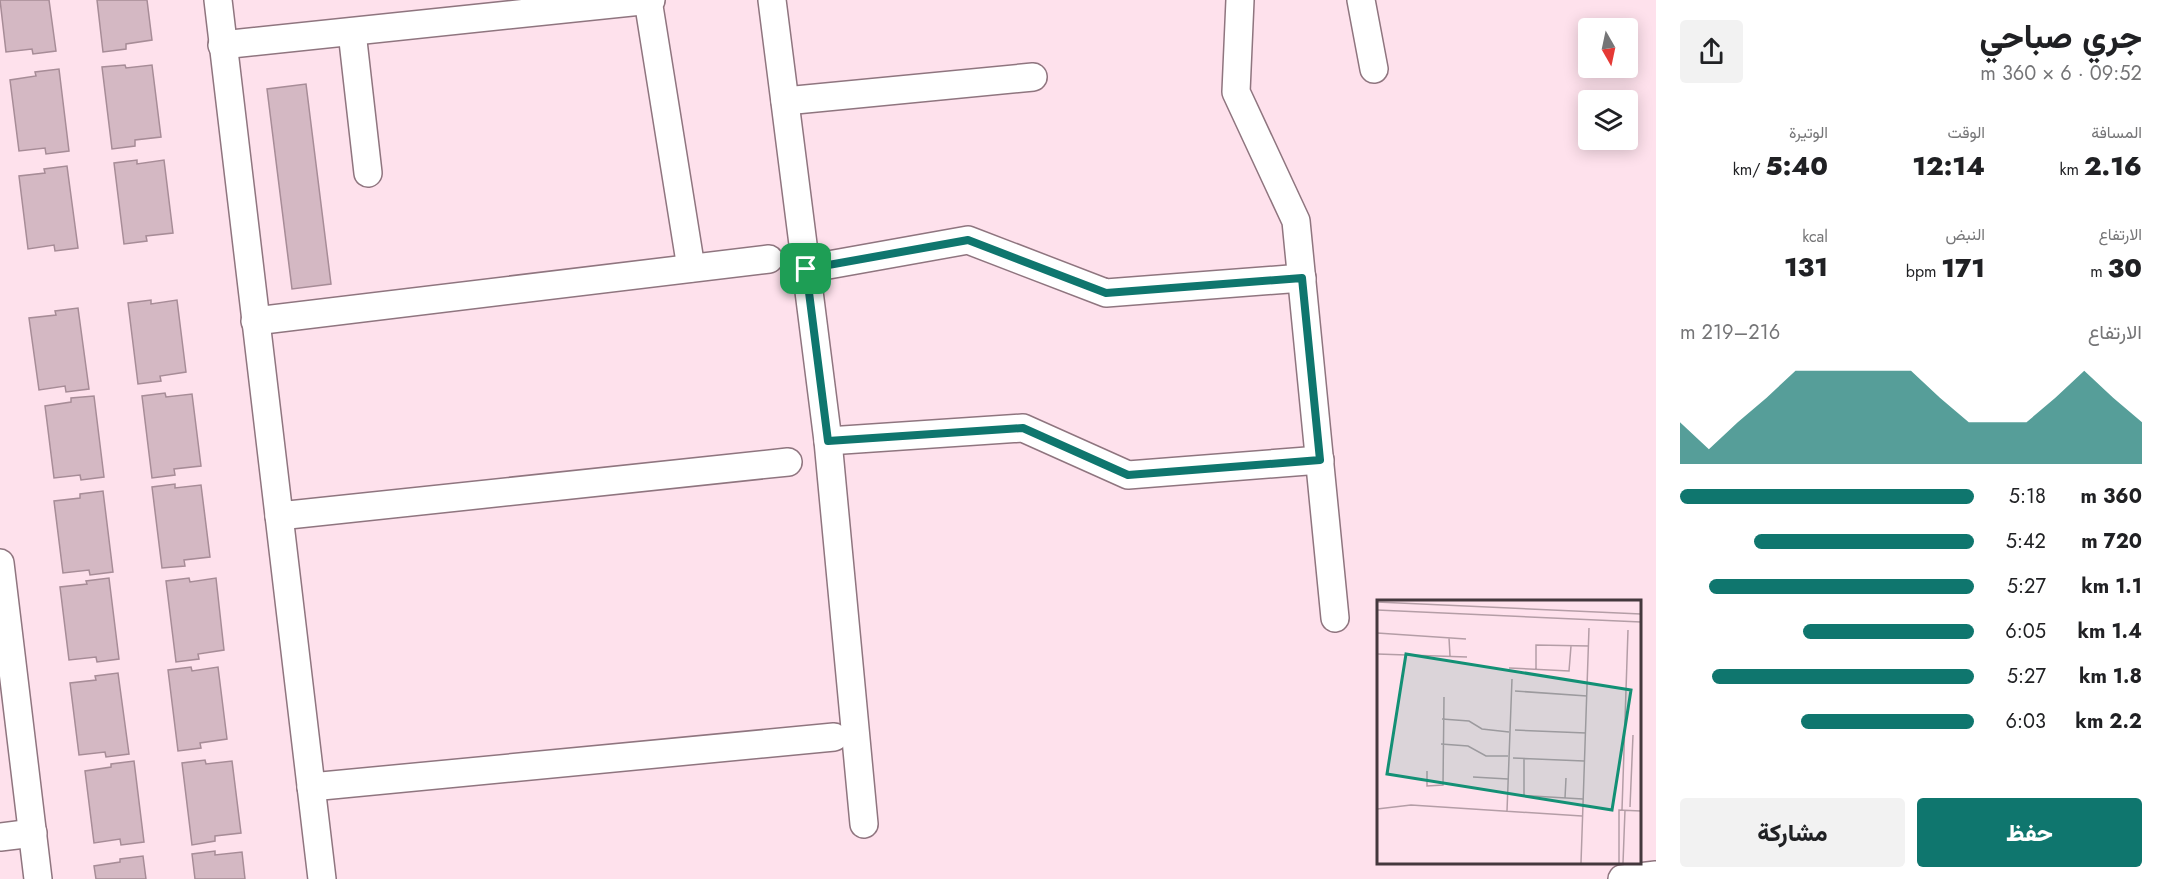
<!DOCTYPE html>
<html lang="ar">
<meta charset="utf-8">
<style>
:root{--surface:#fff;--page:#f2f2f2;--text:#202124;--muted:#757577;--accent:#0f766e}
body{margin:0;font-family:Jost,Vazirmatn,sans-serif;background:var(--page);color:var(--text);direction:rtl;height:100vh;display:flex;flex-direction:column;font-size:22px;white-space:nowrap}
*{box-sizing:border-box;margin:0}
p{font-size:20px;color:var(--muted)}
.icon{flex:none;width:33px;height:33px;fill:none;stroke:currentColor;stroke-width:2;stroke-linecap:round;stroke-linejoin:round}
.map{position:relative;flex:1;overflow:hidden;direction:ltr}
.panel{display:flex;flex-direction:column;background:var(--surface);width:510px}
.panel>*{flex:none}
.needle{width:39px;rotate:171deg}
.buttons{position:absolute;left:1578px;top:18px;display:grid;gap:12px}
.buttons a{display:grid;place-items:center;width:60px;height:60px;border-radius:6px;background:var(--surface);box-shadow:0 3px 15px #0003;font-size:30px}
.pin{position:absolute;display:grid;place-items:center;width:51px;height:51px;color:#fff;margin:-26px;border-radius:12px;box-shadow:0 3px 9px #0006}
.round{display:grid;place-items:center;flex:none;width:63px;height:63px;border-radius:6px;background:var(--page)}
.summary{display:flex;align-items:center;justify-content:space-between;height:102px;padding:0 24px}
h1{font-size:33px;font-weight:800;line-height:45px}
.metrics{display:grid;grid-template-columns:repeat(3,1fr);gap:9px;height:102px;padding:6px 24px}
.metrics div{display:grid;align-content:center}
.metrics b{font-size:26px;font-weight:800}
.metrics small{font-size:16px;font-weight:400}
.metrics p{font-size:16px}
.chart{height:168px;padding:12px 24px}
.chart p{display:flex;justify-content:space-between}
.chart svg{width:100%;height:108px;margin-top:6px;fill:var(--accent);opacity:.7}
.primary-button{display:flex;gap:12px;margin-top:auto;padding:12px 24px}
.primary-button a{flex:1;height:69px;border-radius:6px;background:var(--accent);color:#fff;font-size:24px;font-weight:800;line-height:69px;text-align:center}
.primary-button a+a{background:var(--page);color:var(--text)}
ul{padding:0 24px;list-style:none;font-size:20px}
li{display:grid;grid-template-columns:96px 72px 1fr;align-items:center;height:45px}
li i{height:15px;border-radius:8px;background:var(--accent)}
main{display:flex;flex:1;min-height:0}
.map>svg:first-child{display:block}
</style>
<main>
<section class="panel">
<div class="summary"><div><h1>جري صباحي</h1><p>09:52 · 6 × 360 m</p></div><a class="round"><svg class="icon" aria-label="share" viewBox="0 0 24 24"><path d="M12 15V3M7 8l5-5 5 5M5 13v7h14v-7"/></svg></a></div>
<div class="metrics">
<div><p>المسافة</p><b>2.16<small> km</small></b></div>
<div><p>الوقت</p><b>12:14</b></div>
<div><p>الوتيرة</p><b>5:40<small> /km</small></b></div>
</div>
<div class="metrics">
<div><p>الارتفاع</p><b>30<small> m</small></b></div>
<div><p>النبض</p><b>171<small> bpm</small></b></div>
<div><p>kcal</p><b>131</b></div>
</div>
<div class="chart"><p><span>الارتفاع</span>216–219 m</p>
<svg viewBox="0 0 160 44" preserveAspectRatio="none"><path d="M0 44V27L10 38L20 27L30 17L40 6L50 6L60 6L70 6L80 6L90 17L100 27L110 27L120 27L130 17L140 6L150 17L160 27V44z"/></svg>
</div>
<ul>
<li><b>360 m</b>5:18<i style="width:100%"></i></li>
<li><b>720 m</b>5:42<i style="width:75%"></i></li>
<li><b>1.1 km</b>5:27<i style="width:90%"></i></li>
<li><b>1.4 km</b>6:05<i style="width:58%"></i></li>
<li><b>1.8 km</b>5:27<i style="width:89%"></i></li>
<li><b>2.2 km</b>6:03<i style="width:59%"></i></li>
</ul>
<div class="primary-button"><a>حفظ</a><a>مشاركة</a></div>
</section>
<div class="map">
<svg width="1656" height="879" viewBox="0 0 1656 879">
<rect width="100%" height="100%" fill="#fee1ec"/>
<!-- building -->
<g fill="#d4b8c3" stroke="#a78c97" stroke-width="1.5">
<path d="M 0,0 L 49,0 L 56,51 L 33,54 L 32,49 L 6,52 Z"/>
<path d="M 97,0 L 147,0 L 152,40 L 126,44 L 126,49 L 103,52 Z"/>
<path d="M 125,65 L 126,68 L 152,65 L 161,137 L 135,140 L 135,146 L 112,149 L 102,67 Z"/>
<path d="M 59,69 L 69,151 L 46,154 L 45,148 L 19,151 L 10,80 L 36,76 L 35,72 Z"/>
<path d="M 306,84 L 331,284 L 292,289 L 267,89 Z"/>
<path d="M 137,160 L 137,164 L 164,160 L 173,233 L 146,236 L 147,241 L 124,244 L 114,163 Z"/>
<path d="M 67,166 L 78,248 L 55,251 L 54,245 L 28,249 L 19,176 L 45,173 L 44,169 Z"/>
<path d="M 151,300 L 151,304 L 177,300 L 186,372 L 160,376 L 161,381 L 138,384 L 128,303 Z"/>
<path d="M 78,308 L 89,389 L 66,392 L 65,386 L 39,390 L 29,318 L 56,315 L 55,311 Z"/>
<path d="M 165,393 L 166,397 L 192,394 L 201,466 L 174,469 L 175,475 L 152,478 L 142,396 Z"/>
<path d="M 94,396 L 104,477 L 81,480 L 80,475 L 54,478 L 45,406 L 71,402 L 71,398 Z"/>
<path d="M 175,484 L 175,488 L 201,485 L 210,557 L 184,560 L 185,566 L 162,568 L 152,487 Z"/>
<path d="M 103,491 L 113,572 L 90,575 L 89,570 L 63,573 L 54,501 L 80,498 L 80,494 Z"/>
<path d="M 109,578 L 119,659 L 97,662 L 96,657 L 69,660 L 60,587 L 87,584 L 86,581 Z"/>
<path d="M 189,578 L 190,582 L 216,578 L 224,650 L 198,654 L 199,659 L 176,662 L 166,581 Z"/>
<path d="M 191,667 L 192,671 L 218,667 L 227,739 L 200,743 L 201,748 L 178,751 L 168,670 Z"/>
<path d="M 118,673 L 129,754 L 106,757 L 105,752 L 79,755 L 70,683 L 96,680 L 95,676 Z"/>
<path d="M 205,760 L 206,764 L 232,761 L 241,833 L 215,836 L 215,841 L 192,845 L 182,763 Z"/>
<path d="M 134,761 L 144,842 L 121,845 L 120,839 L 94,843 L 85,771 L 111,767 L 111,764 Z"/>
<path d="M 215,851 L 215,855 L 242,852 L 245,879 L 195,879 L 192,854 Z"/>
<path d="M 143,856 L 146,879 L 96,879 L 94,866 L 120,862 L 120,859 Z"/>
</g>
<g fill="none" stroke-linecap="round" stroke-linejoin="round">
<!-- street casing -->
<g stroke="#8f757f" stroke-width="30">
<g id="street">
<path d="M 218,0 L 322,879"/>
<path d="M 648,0 L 691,268"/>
<path d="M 772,0 L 828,441 L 864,824"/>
<path d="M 1240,0 L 1236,92 L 1296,221 L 1335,618"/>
<path d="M 1361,0 L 1374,69"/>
<path d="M 352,32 L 368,173"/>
<path d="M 222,45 L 651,0"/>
<path d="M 785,101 L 1033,77"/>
<path d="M 806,269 L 968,240 L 1106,293 L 1302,278"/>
<path d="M 255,321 L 769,259"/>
<path d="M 828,441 L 1023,428 L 1128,475 L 1320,460"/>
<path d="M 279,516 L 788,462"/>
<path d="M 0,563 L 38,879"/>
<path d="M 311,787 L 834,737"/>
<path d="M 0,837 L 33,833"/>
<path d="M 1622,879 L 1656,875"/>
</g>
</g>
<!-- street -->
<use href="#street" stroke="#fff" stroke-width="27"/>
</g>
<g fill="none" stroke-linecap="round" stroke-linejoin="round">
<!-- route casing -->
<g stroke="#fff" stroke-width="12">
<path id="route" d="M 968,240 L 1106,293 L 1302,278 L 1320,460 L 1128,475 L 1023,428 L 828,441 L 806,269 Z"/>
</g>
<!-- route -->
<use href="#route" stroke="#0f766e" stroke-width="8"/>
</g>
<!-- overview -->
<g transform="translate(1377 600)">
<rect width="264" height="264" fill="#fee1ec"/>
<path fill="none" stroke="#b49da6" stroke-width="1.5" d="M 0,2 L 264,14M 0,10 L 264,22M 0,33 L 89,39M 72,38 L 73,56M 0,54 L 90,57M 132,68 L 192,71 L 194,46M 159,70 L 159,45 L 212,46M 138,91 L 210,96M 65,119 L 92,121 L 105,129 L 132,132M 138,130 L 209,133M 64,144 L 91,146 L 109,156 L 131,156M 136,158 L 207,161M 147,158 L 147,196M 50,171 L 50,186 L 66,185 L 67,97M 96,177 L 131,179M 138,195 L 206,199M 188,198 L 189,178M 253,207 L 256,135M 0,209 L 34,205 L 205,216M 245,210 L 251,30M 130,211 L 135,79M 204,263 L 212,28M 242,263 L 242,210 L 264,211M 246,263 L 248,210"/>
<path fill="#139075" fill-opacity="0.15" stroke="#139075" stroke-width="3" d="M 29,54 L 254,90 L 235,210 L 10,174 Z"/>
<rect width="264" height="264" fill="none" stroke="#44383d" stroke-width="3"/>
</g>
</svg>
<div class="buttons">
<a><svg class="needle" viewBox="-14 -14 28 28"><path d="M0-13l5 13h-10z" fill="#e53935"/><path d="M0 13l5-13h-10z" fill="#757577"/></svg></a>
<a><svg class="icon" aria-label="layers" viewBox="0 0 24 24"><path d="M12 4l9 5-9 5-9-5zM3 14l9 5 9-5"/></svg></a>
</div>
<div class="pin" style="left:806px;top:269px;background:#1e9e55"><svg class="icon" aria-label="arrive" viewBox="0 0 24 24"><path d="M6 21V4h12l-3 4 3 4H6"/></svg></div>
</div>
</main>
